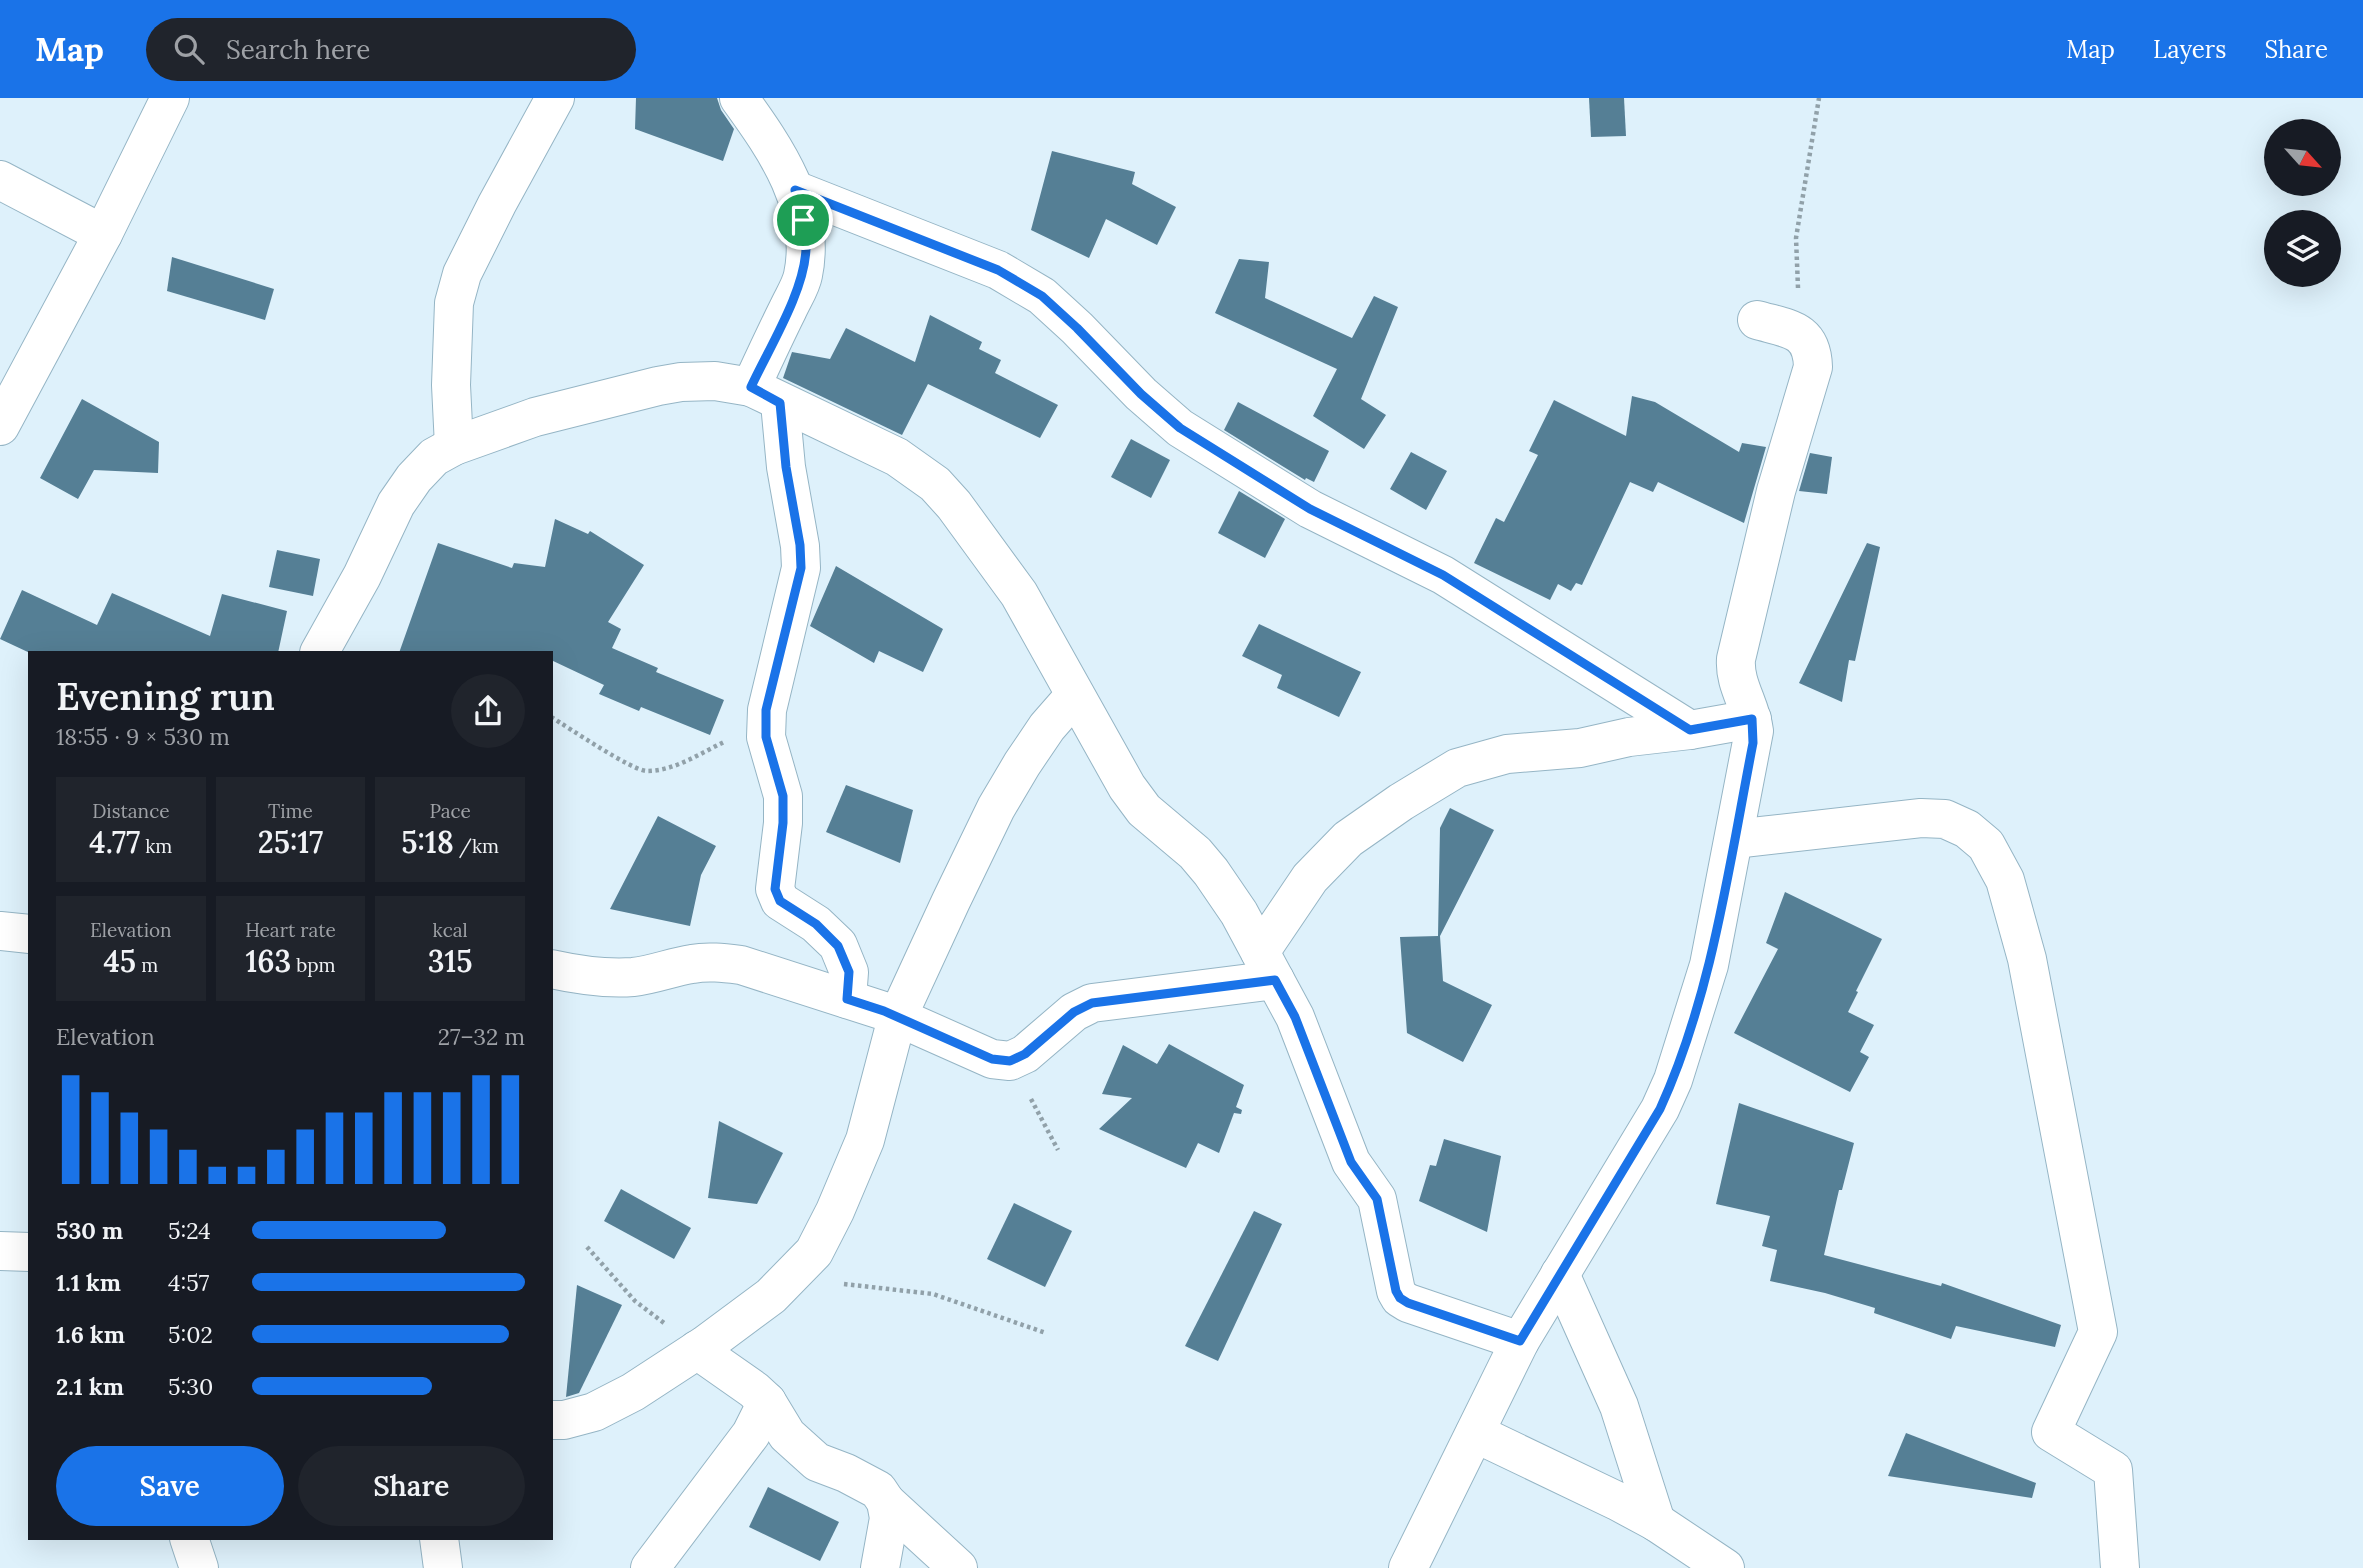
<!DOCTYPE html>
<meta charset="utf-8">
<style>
:root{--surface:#171b24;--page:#20242c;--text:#f1f3f6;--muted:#9ea1a6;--accent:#1a73e8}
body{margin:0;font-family:Lora,serif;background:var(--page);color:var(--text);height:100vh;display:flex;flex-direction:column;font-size:26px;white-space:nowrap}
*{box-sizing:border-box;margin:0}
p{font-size:23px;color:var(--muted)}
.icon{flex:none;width:38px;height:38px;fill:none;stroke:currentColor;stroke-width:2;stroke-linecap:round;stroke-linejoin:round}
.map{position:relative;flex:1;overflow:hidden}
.drawer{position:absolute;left:28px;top:553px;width:525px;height:889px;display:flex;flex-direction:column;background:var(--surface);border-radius:0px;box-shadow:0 7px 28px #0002}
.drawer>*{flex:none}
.needle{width:46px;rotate:117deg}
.buttons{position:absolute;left:2264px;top:21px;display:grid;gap:14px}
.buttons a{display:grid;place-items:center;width:77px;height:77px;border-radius:50%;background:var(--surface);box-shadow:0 7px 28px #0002;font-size:35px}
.pin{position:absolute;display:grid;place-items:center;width:60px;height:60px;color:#fff;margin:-30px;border:4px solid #fff;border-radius:50%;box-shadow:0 2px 7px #0007}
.round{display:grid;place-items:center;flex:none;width:74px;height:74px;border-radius:37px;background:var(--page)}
.summary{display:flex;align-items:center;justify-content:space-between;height:119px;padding:0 28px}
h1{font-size:38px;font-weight:600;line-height:52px}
.figures{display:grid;grid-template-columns:repeat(3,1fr);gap:10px;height:119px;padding:7px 28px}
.figures div{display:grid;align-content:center;border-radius:0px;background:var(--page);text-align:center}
.figures b{font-size:30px;font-weight:600}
.figures small{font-size:19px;font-weight:400}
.figures p{font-size:19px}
.chart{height:196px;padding:14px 28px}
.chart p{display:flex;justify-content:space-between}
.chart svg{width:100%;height:126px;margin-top:7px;stroke:var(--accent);stroke-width:6}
.cta{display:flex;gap:14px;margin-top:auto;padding:14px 28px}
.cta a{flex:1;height:80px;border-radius:42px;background:var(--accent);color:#fff;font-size:28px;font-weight:600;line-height:80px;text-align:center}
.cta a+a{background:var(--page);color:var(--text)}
ul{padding:0 28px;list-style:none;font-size:23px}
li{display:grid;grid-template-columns:112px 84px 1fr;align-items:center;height:52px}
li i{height:18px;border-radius:9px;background:var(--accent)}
header{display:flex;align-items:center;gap:42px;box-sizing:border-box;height:98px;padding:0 35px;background:var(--accent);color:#fff}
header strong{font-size:33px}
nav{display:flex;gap:38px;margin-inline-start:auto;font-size:24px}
.search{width:490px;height:63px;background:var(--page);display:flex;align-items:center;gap:18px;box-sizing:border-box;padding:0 24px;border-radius:38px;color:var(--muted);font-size:26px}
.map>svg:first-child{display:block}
</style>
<header>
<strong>Map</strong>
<div class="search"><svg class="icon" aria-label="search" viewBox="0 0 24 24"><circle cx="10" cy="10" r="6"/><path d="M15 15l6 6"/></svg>Search here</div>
<nav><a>Map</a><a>Layers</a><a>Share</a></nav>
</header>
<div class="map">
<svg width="2363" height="1470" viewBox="0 0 2363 1470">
<rect width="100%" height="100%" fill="#def1fb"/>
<!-- building -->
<g fill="#557f95">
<path d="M 636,0 L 717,0 L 721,12 L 734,31 L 723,63 L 635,31 Z"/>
<path d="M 1589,0 L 1624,0 L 1626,38 L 1591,39 Z"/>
<path d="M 1052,53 L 1135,74 L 1132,86 L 1176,109 L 1157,147 L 1106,121 L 1089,160 L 1031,132 Z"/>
<path d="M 172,159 L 274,191 L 265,222 L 167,193 Z"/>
<path d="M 1239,161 L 1269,164 L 1265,200 L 1352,240 L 1374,198 L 1398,209 L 1361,301 L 1386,317 L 1364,351 L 1313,318 L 1337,271 L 1215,215 Z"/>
<path d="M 930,217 L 982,244 L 979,251 L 1001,262 L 995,275 L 1058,307 L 1040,340 L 928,286 L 902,337 L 783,280 L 792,254 L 830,261 L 846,230 L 915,264 Z"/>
<path d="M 1632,298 L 1655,304 L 1739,354 L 1742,345 L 1766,349 L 1744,425 L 1658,384 L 1653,394 L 1630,384 L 1582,487 L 1576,485 L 1571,493 L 1558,486 L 1550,502 L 1474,465 L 1496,420 L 1504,424 L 1538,357 L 1529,353 L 1554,302 L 1626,338 Z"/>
<path d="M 82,301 L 159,344 L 158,375 L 94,372 L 78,401 L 40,380 Z"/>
<path d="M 1238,304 L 1329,353 L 1314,384 L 1306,380 L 1305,382 L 1224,332 Z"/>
<path d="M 1131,341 L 1170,362 L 1151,400 L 1111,379 Z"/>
<path d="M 1411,354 L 1447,373 L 1426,412 L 1390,391 Z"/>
<path d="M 1810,355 L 1832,359 L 1827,396 L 1799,393 Z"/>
<path d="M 1239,393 L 1285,421 L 1265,460 L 1218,435 Z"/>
<path d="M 555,421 L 588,436 L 590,433 L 644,467 L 608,524 L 621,531 L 612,550 L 658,570 L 656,574 L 724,602 L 710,637 L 641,609 L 639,613 L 599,596 L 604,587 L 551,562 L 551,555 L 399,555 L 438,445 L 512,470 L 514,465 L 545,469 Z"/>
<path d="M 1867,445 L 1880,449 L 1855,563 L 1849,562 L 1842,604 L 1799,585 Z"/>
<path d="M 277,452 L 320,461 L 313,498 L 269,489 Z"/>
<path d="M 836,468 L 943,531 L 923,574 L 879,553 L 874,565 L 810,528 Z"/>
<path d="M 22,492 L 97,527 L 112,495 L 210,538 L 222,496 L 287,513 L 278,555 L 30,555 L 0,541 Z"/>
<path d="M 1259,526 L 1361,574 L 1339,619 L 1277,590 L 1282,577 L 1242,558 Z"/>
<path d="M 846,687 L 913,712 L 900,765 L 826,734 Z"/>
<path d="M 1450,710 L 1494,732 L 1440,838 L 1443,883 L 1492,907 L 1463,964 L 1407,935 L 1400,839 L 1438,838 L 1440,730 Z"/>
<path d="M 658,718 L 716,748 L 701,777 L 690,828 L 610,811 Z"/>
<path d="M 1785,794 L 1882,841 L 1856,893 L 1858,894 L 1848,914 L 1874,927 L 1860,954 L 1869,959 L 1850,994 L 1734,935 L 1778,851 L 1766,845 Z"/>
<path d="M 1169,946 L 1244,987 L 1236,1009 L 1242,1012 L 1241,1016 L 1234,1015 L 1219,1055 L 1198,1045 L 1186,1070 L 1099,1031 L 1132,1000 L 1102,996 L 1123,947 L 1157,966 Z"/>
<path d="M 1739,1005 L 1854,1045 L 1842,1092 L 1839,1092 L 1824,1157 L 1941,1188 L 1942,1185 L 2061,1227 L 2055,1249 L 1956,1228 L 1951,1241 L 1874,1215 L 1875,1210 L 1825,1195 L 1770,1183 L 1777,1152 L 1762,1148 L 1770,1118 L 1716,1106 Z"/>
<path d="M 719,1023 L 783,1055 L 757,1106 L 708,1100 Z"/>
<path d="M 1444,1041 L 1501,1058 L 1487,1134 L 1419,1103 L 1430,1067 L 1436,1068 Z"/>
<path d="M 621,1091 L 691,1130 L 674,1161 L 604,1123 Z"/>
<path d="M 1014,1105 L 1072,1133 L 1045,1189 L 987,1161 Z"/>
<path d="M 1254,1113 L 1282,1126 L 1218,1263 L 1185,1248 Z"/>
<path d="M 577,1187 L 622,1207 L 579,1295 L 566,1299 Z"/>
<path d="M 1906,1335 L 2036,1385 L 2032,1400 L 1888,1378 Z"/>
<path d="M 768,1389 L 839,1424 L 820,1463 L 749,1429 Z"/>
</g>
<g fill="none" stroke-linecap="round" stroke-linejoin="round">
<!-- minor casing -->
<g stroke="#95b5c5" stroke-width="40">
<g id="minor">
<path d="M 739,0 C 776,51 817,110 803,177 C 801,188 793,200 788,211 C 775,237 763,263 751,289 L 897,359 L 935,386 L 954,407 L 1019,496 L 1127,689 L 1144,712 L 1195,755 L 1211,774 L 1239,815 L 1275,882 L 1295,919 L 1351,1064 L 1377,1101 L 1396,1193 L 1400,1200 L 1408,1205 L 1520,1243"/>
<path d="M 0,82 L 103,136"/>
<path d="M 795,92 L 998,172 L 1042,198 L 1077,230 L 1141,296 L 1180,330 L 1310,411 L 1443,477 L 1690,632"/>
<path d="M 780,305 L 786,369 L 800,448 L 801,470 L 767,612 L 766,639 L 783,698 L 783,725 L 775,791 L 780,803 L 816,826 L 838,847 L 849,874 L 847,901"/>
<path d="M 0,328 L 103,136 L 170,0"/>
<path d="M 454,348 L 451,287 L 454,205 L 462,176 L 497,106 L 555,0"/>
<path d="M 319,555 L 362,478 L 396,406 L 414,380 L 434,359 L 454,348 L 535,319 L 658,288 L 681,284 L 715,283 L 751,289"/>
<path d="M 1734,741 L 1921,720 L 1945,721 L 1967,731 L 1986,747 L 2005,782 L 2027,861 L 2098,1234 L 2051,1334 L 2113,1372 L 2120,1470"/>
<path d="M 0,833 L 30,836"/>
<path d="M 1260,854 L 1310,780 L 1348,741 L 1401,704 L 1457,670 L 1507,656 L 1580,650 L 1629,639 L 1690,632 L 1752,621"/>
<path d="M 551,871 C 578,877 606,881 633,879 C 653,877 672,869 692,866 C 708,863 724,865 741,867 L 884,913 L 992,961 L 1010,963 L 1025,956 L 1074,914 L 1092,905 L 1275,882"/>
<path d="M 0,1153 L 30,1154"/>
<path d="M 1560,1176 L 1619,1308 L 1656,1424"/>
<path d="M 697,1252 L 754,1292 L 767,1304 L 787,1337 L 817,1364 L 846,1375 L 878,1392 L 886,1404 L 889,1420 L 880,1470"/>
<path d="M 551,1322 L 564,1322 L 594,1314 L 633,1294 L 705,1247 L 771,1198 L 814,1154 L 835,1113 L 865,1042 L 897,920 L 951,803 L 996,710 L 1022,666 L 1047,629 L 1075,597"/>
<path d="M 1475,1335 L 1617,1403 L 1656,1424 L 1725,1470"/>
<path d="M 886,1404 L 958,1470"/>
<path d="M 189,1440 L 199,1470"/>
<path d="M 439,1440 L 443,1470"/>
<path d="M 650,1470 L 751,1336 L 767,1304"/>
<path d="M 1408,1470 L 1520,1243 L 1660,1011 L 1673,982 L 1709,867 L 1754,633 C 1751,607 1734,587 1736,561 L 1776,393 L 1813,269 C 1812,231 1789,231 1757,222"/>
</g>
</g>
<!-- path -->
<g stroke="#91a1a9" stroke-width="4.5" stroke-dasharray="3.5 3.5" stroke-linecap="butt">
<path d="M 1798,190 L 1796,140 L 1819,0"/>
<path d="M 551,619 C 568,629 632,673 647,673 C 674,673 701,655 724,644"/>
<path d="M 1031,1001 L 1058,1052"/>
<path d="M 587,1149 L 635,1203 L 664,1225"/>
<path d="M 844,1186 L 933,1196 L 1046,1235"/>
</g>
<!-- minor -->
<use href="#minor" stroke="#fff" stroke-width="38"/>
</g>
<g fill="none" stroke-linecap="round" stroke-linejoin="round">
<!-- route casing -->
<g stroke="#fff" stroke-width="14">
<path id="route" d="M 795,92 L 998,172 L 1042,198 L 1077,230 L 1141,296 L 1180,330 L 1310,411 L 1443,477 L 1690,632 L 1752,621 L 1753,645 C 1729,768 1712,897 1660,1011 L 1520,1243 L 1408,1205 L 1400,1200 L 1396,1193 L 1377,1101 L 1351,1064 L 1295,919 L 1275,882 L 1092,905 L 1074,914 L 1025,956 L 1010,963 L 992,961 L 884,913 L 847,901 L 849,874 L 838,848 L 816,826 L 780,803 L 775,791 L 783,725 L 783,698 L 766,639 L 766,612 L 801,470 L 800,447 L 786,369 L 780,305 L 751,289 C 769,250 805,193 806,150 C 806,131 800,111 795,92 Z"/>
</g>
<!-- route -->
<use href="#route" stroke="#1a73e8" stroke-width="9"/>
</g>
</svg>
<div class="buttons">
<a><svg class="needle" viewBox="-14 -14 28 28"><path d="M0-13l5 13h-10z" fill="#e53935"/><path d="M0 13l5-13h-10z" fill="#9ea1a6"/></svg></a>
<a><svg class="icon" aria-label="layers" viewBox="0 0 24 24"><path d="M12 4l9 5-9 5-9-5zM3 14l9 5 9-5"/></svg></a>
</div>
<div class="pin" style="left:803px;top:122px;background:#1e9e55"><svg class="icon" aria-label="arrive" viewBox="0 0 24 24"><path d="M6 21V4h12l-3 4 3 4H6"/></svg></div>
<section class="drawer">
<div class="summary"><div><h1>Evening run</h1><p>18:55 · 9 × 530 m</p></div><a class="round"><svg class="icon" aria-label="share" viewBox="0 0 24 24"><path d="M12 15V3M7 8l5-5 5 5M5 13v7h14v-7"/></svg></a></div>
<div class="figures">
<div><p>Distance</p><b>4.77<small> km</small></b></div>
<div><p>Time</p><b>25:17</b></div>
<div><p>Pace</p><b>5:18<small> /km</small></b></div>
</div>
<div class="figures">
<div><p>Elevation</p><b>45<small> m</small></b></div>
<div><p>Heart rate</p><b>163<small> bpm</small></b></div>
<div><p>kcal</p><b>315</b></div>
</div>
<div class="chart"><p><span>Elevation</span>27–32 m</p>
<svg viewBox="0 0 160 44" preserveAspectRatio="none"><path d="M5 44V6M15 44V12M25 44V19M35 44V25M45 44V32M55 44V38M65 44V38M75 44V32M85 44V25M95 44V19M105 44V19M115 44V12M125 44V12M135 44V12M145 44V6M155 44V6"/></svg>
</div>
<ul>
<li><b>530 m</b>5:24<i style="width:71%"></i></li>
<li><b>1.1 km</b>4:57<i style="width:100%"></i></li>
<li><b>1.6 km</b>5:02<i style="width:94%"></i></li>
<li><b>2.1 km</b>5:30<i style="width:66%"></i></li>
</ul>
<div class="cta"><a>Save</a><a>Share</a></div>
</section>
</div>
